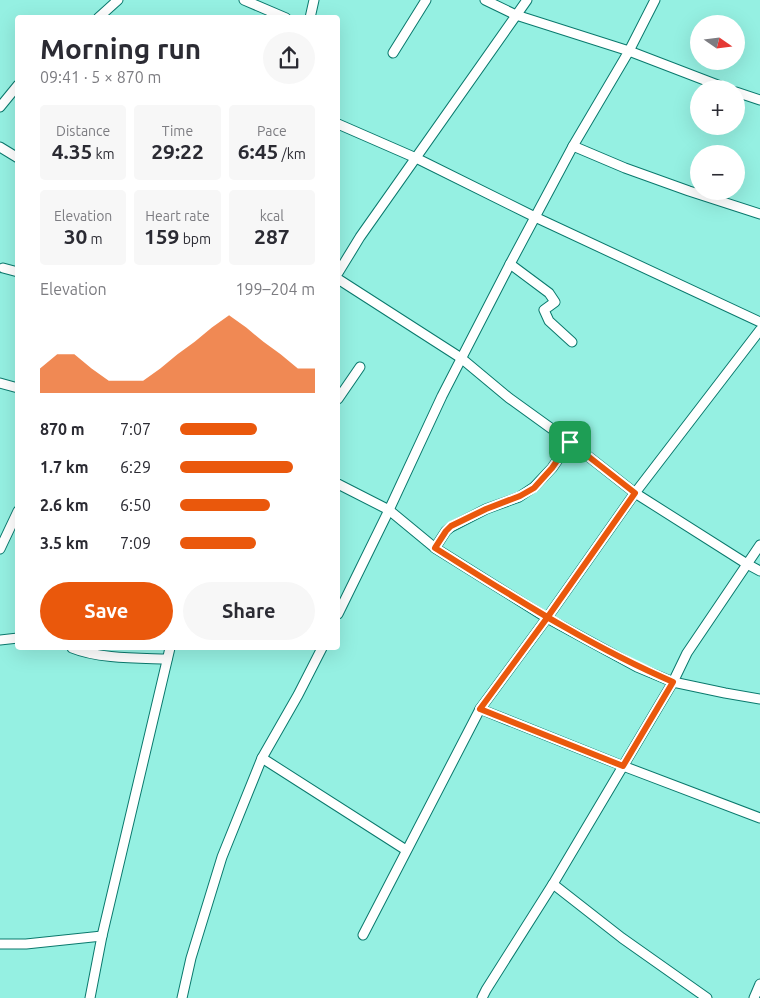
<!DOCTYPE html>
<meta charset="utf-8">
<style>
:root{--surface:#fff;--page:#f7f7f7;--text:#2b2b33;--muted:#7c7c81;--accent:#ea580c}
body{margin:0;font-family:Ubuntu,sans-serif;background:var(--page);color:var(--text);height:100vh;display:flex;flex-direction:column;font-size:19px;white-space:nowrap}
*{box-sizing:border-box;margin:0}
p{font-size:16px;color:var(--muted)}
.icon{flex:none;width:28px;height:28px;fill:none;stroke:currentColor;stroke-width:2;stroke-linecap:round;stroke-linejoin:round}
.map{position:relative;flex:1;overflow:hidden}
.side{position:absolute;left:15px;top:15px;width:325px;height:635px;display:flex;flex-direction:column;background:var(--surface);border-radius:5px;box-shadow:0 5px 20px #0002}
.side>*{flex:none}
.needle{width:32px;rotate:104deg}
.fabs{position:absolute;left:690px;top:15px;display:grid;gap:10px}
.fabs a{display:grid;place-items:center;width:55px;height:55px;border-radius:50%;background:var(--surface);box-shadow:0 5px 20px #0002;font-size:25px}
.pin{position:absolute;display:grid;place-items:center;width:42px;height:42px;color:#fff;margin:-21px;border-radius:10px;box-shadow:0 2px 8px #0006}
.round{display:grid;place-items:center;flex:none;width:52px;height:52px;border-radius:26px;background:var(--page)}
.summary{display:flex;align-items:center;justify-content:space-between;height:85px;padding:0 25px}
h1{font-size:28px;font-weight:700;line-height:38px}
.figures{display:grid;grid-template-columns:repeat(3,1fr);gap:8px;height:85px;padding:5px 25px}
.figures div{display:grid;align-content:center;border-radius:5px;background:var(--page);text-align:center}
.figures b{font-size:21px;font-weight:700}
.figures small{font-size:14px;font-weight:400}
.figures p{font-size:14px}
.chart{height:140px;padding:10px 25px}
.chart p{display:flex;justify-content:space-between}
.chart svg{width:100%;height:90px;margin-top:5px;fill:var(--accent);opacity:.7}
.button{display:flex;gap:10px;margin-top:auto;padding:10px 25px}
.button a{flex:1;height:58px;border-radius:30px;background:var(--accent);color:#fff;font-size:20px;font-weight:700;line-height:58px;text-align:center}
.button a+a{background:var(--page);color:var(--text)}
ul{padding:0 25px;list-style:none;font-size:16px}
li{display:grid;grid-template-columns:80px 60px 1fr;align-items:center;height:38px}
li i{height:12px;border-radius:6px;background:var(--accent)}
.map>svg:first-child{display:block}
</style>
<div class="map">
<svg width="760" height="998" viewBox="0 0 760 998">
<rect width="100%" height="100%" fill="#95f0e2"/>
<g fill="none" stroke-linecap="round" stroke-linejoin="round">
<!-- minor casing -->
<g stroke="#0a796d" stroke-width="11">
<g id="minor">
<path d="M 244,0 L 286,18"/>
<path d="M 485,0 L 516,15 L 629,51 L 728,89"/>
<path d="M 98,18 L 118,0"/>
<path d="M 310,18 L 314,0"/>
<path d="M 393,53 L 426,0"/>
<path d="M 736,92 L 760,100"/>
<path d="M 0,107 L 18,85"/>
<path d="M 338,124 L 416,158 L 535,217 L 760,322"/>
<path d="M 573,146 L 625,168 L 689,191 L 760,214"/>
<path d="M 0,147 L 18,158"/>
<path d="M 510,264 L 549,293 L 555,302 L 544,310 L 549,321 L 572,342"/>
<path d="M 3,268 L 18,272"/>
<path d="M 338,273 L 360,237 L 527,0"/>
<path d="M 338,279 L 461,358 L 509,398 L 570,442 L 635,493 L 747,564 L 760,571"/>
<path d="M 0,383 L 18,388"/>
<path d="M 338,399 L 360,367"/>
<path d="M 338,484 L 389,510 L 435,548 L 547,618 L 637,667 L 673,682 L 725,693 L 760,699"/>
<path d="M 435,548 L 446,531 L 451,527 L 486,509 L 519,497 L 534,487 L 552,468 L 570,442"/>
<path d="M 0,549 L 18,511"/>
<path d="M 338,614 L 389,510 L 442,396 L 510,264 L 573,146 L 629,51 L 655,0"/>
<path d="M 0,640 L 18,638"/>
<path d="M 72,648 C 99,659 138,658 167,659"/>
<path d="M 480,709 L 623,766 L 760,818"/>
<path d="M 262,758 L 406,850"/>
<path d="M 553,884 L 622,938 L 707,998"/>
<path d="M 363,935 L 480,709 L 547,618 L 635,493 L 760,330"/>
<path d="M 0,944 L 26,944 L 102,936"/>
<path d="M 90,998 L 102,936 L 170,648"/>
<path d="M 182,998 L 191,958 L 222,857 L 262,758 L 298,695 L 322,648"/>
<path d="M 482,998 L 486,990 L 553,884 L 673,682 L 687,653 L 760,545"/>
<path d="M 754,998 L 760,984"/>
</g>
</g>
<!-- minor -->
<use href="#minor" stroke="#fff" stroke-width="9"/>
</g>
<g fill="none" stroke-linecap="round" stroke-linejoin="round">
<!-- route casing -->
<g stroke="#fff" stroke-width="10">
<path id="route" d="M 570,442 L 635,493 L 547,618 L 480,709 L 623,766 L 673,682 C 589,646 512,596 435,548 L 446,531 L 451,526 L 486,509 L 520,496 L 534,488 L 552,468 L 570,442"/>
</g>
<!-- route -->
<use href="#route" stroke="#ea580c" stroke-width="6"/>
</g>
</svg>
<div class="fabs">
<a><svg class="needle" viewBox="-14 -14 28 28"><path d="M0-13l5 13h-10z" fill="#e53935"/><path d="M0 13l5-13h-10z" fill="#7c7c81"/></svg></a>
<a>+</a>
<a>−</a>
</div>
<div class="pin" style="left:570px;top:442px;background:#1e9e55"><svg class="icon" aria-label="arrive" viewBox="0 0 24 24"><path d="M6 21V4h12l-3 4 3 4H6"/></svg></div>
<section class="side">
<div class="summary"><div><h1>Morning run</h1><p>09:41 · 5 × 870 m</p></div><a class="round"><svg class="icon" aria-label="share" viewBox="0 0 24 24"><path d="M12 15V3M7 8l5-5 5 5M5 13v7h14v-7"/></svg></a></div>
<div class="figures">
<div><p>Distance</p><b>4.35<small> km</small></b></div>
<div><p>Time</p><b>29:22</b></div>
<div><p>Pace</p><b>6:45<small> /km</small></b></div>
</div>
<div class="figures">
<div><p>Elevation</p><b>30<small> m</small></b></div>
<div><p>Heart rate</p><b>159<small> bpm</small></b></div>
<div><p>kcal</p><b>287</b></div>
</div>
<div class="chart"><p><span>Elevation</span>199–204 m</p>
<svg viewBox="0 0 160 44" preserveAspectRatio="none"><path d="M0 44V32L10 25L20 25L30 32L40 38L50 38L60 38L70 32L80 25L90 19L100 12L110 6L120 12L130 19L140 25L150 32L160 32V44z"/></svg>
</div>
<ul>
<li><b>870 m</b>7:07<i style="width:57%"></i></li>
<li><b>1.7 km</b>6:29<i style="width:84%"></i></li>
<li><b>2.6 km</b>6:50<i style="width:67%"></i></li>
<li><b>3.5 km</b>7:09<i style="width:56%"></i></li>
</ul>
<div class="button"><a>Save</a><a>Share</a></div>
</section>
</div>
